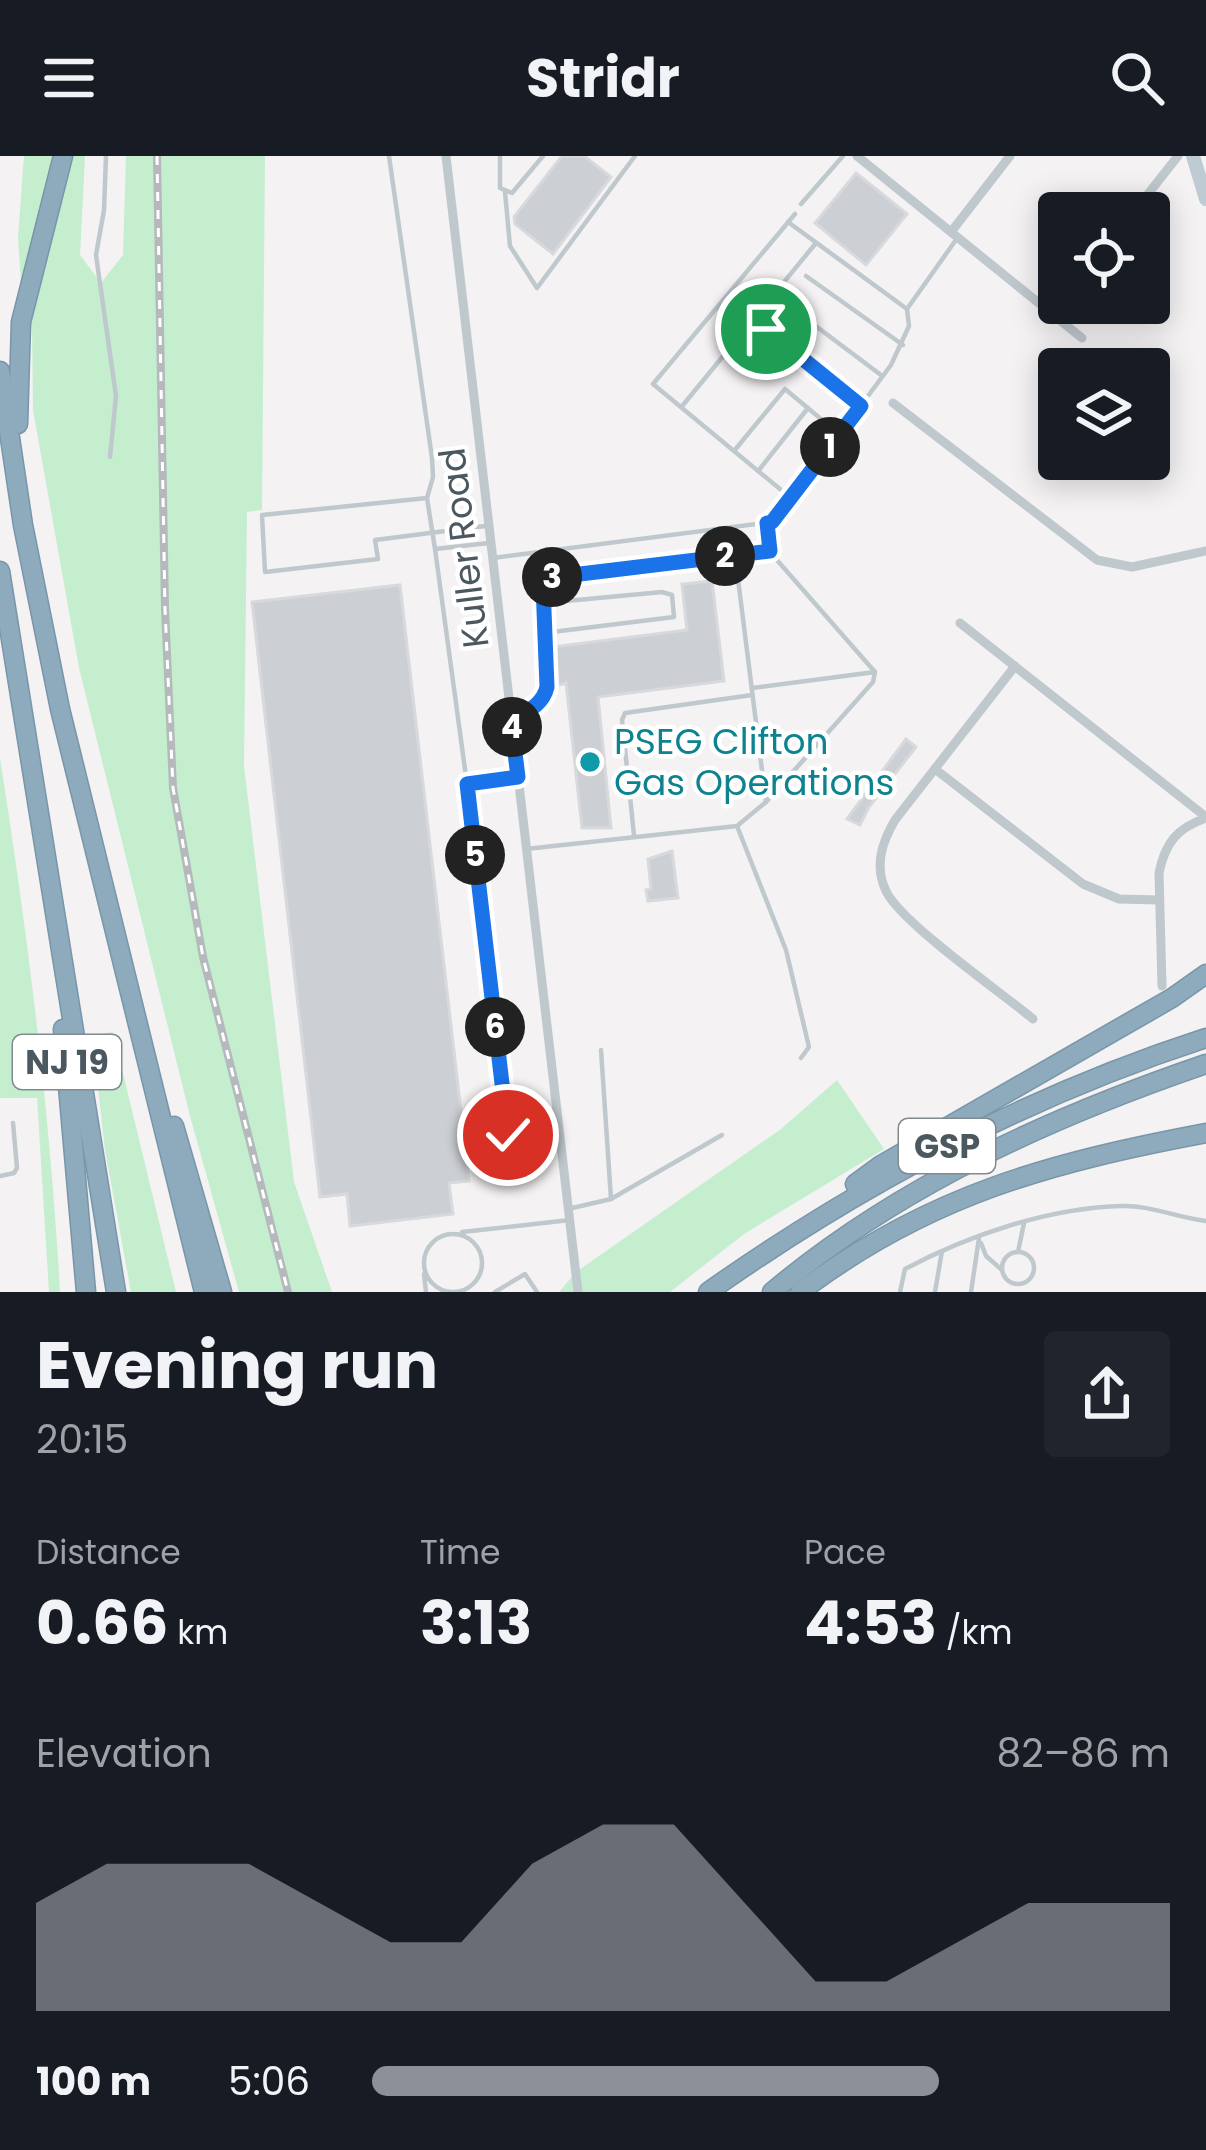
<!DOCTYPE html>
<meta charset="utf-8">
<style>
:root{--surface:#171b24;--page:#20242c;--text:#f1f3f6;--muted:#9ea1a6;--accent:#8c9099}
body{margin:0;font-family:Poppins,sans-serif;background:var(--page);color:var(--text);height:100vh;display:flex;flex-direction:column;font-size:45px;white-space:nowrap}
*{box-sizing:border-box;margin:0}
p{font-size:39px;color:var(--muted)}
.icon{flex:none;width:66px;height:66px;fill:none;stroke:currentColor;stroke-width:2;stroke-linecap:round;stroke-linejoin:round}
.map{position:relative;height:1136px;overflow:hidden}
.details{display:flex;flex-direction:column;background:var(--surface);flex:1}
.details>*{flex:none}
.controls{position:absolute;left:1038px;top:36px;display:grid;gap:24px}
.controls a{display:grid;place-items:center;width:132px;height:132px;border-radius:12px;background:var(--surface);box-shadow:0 6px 30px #0003;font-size:60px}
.pin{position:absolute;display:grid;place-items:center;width:102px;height:102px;color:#fff;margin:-51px;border:6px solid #fff;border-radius:50%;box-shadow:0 3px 12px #0007}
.km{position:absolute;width:60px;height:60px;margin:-30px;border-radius:50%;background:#222;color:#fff;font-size:33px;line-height:60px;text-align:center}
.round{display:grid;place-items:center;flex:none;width:126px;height:126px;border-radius:12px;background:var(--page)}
.summary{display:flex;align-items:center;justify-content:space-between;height:204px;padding:0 36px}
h1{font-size:66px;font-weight:700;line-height:90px}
.figures{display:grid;grid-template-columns:repeat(3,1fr);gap:18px;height:204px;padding:12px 36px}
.figures div{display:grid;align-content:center}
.figures b{font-size:60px;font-weight:700}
.figures small{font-size:33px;font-weight:400}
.figures p{font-size:33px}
.chart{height:336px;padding:24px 36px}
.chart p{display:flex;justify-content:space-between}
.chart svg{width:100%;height:216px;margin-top:12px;fill:var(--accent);opacity:.7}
ul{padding:0 36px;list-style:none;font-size:39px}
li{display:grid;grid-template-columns:192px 144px 1fr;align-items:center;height:90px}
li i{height:30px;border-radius:15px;background:var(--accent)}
header{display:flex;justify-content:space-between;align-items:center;height:156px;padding:0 36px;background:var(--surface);font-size:54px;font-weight:700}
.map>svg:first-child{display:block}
</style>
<header><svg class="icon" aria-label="menu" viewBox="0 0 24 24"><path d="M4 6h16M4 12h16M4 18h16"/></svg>Stridr<svg class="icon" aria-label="search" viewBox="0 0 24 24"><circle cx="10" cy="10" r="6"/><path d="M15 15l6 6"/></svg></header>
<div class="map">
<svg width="1206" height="1136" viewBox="0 0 1206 1136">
<rect width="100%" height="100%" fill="#f4f2f3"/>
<!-- green -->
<g fill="#c5eecf">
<path d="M 24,0 L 85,0 L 80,99 L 101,127 L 123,99 L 126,0 L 265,0 L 262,354 L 247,356 L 244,610 L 294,1026 L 332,1136 L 239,1136 L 190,960 L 79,512 L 33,254 L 32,171 L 24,169 L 18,82 Z"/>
<path d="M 0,602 C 28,780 50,956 60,1136 L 49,1136 L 37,942 L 0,942 Z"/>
<path d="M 113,876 L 176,1136 L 131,1136 L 105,994 L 92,879 Z"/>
<path d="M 837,924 L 884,993 L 744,1078 L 670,1136 L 559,1136 L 576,1116 L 781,973 Z"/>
</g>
<!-- building -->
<g fill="#ccd0d4" stroke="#d7d9dd" stroke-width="3">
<path d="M 562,0 L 584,0 L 611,21 L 553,98 L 515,68 L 514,61 Z"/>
<path d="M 856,17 L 907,58 L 866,109 L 815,67 Z"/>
<path d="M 712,425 L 724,525 L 598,541 L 611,672 L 582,672 L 566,527 L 556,530 L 552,491 L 687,474 L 682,428 Z"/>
<path d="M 400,429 L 469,1025 L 449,1027 L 453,1058 L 350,1070 L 347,1038 L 320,1041 L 252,446 Z"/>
<path d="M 906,583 L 916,591 L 869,651 L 860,669 L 847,663 Z"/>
<path d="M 672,695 L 678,742 L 648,745 L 646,734 L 651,733 L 648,703 Z"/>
</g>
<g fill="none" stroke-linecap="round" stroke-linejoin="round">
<!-- highway casing -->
<g stroke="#7996a9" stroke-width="21">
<g id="highway">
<path d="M 0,215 L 23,369 L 60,553 L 204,1136"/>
<path d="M 18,268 L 21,166 L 63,0"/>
<path d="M 0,415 L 116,1136"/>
<path d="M 63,873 L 86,1136"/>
<path d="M 174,970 L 222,1136"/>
<path d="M 855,1028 L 881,1009 L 1172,842 L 1206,818"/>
<path d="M 708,1136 C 861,1028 1027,940 1206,882"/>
<path d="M 772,1136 C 898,1030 1051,961 1206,908"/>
<path d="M 800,1136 C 928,1039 1052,1006 1206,977"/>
</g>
</g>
<!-- lane -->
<g stroke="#bfc8cd" stroke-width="4.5">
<path d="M 106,0 L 104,54 L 96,99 L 116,240 L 110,301"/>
<path d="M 389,0 L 432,302 L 433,321 L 427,342"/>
<path d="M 500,0 L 500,32 L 512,37 L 543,0"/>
<path d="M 505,36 L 510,90 L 537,132 L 635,0"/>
<path d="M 801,48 L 843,0"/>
<path d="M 788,66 L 907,153"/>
<path d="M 806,120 L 903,189"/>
<path d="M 785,147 L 881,219"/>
<path d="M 766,173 L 861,250"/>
<path d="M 683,249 L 816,87"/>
<path d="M 734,295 L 785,233 L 839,278"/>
<path d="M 759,314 L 808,252"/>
<path d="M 793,341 L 891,209 L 909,170 L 907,153 L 958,81"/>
<path d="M 435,393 L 489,387"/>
<path d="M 735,399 L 769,395"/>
<path d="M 493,402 L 772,366 L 792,343 L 653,228 L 795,58"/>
<path d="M 544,477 L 674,461 L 672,439 L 662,436 L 545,447"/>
<path d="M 752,532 L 875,516"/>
<path d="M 515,563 L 545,540 L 543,429 L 547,422 L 735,399 L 766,646 L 737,670 L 526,693"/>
<path d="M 467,628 L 435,393 L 427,342 L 262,359 L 265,416 L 378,403 L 375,384 L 485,370"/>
<path d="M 766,646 L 873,526 L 875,516 L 769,395 L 767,367"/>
<path d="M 737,670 L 786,794 L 809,891 L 801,902"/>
<path d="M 634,679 L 622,564 L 625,557 L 752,539"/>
<path d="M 601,894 L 611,1043"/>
<path d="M 508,979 L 467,628 L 518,621"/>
<path d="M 0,1020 L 14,1017 L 17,1012 L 13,967"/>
<path d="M 568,1053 L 611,1043 L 722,979"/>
<path d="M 462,1076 L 570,1064"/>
<circle cx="453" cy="1107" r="29"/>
<path d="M 981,1087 L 986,1100 L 1002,1114"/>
<circle cx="1018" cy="1112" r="16"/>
<path d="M 1018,1096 L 1024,1067"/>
<path d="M 424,1118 L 426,1136"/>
<path d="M 495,1136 L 525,1118 L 537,1136"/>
<path d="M 900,1136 L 905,1113 C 969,1079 1048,1052 1122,1050 C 1149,1049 1179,1062 1206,1065"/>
<path d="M 935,1136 L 942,1095"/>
<path d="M 971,1136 L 979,1082"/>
</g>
<!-- street -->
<g stroke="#bfc8cd" stroke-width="9">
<path d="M 446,0 L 578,1136"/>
<path d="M 857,0 L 1082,182"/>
<path d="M 1133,57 L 1178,0"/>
<path d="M 951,76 L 1010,0"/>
<path d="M 893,247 L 1097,404 L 1132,411 L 1206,395"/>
<path d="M 960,467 L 1206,661"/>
<path d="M 1015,510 L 895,664 C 882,686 874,710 886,735 C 900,766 1002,837 1033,863"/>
<path d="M 935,613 L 1083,728 L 1119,743 L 1159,744"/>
<path d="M 1162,830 L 1159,717 C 1165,687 1177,672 1206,662"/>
</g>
<!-- secondary -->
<path stroke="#bfcbd2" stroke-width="14" d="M 1193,0 L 1206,43"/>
<!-- highway -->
<use href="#highway" stroke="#8eaabd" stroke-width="18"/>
<!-- rail casing -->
<g stroke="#b5b8bc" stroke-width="8">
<path id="rail" d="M 157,0 L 165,453 L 173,632 L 203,801 L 288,1136"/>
</g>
<!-- rail -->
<use href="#rail" stroke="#fff" stroke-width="3" stroke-dasharray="9" stroke-linecap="butt"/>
</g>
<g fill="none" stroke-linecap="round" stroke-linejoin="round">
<!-- route casing -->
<g stroke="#fff" stroke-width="24">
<path id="route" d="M 508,979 L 467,628 L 518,621 L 511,565 C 526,556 543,549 547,531 L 543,429 L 547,422 L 770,395 L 767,367 L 772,366 L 861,250 L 766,173"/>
</g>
<!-- route -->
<use href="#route" stroke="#1a73e8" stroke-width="15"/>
</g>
<!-- markers -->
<circle fill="#0f9aa8" stroke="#fff" stroke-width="4.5" cx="590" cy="606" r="12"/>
<g text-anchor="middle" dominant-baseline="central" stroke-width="9" stroke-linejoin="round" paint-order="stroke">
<!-- shield labels -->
<g fill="#fff" stroke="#818a8f" stroke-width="3">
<rect x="13" y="879" width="108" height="54" rx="9"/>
<rect x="899" y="963" width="96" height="54" rx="9"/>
</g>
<g font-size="33" font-weight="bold" fill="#4b585f">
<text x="67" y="906">NJ 19</text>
<text x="947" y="990">GSP</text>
</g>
<!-- street labels -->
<g font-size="36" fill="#4b585f" stroke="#fff">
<text transform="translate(464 392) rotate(-97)">Kuller Road</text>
</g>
<!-- culture labels -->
<g font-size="36" fill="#0d838f" stroke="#fff" text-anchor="start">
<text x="614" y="585">PSEG Clifton<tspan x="614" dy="41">Gas Operations</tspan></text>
</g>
</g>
</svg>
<div class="controls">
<a><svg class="icon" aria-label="locate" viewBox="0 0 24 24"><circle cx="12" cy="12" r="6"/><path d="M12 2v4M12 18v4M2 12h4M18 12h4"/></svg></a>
<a><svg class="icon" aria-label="layers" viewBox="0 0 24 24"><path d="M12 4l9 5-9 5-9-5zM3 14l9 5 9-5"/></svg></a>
</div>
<div class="pin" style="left:766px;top:173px;background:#1e9e55"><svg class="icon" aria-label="arrive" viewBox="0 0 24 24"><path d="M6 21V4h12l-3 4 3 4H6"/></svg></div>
<div class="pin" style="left:508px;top:979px;background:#d93025"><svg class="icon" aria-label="check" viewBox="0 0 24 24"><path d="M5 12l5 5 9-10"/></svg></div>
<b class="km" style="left:830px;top:291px">1</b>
<b class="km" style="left:725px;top:400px">2</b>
<b class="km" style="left:552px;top:421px">3</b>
<b class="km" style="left:512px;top:571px">4</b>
<b class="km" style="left:475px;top:699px">5</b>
<b class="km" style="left:495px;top:871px">6</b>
</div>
<section class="details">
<div class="summary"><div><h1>Evening run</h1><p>20:15</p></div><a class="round"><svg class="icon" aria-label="share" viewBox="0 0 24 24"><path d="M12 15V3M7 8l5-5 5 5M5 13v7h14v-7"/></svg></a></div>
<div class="figures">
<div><p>Distance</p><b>0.66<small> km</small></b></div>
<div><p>Time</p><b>3:13</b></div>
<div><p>Pace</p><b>4:53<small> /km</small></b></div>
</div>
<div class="chart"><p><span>Elevation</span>82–86 m</p>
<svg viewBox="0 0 160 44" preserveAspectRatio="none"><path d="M0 44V22L10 14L20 14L30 14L40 22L50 30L60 30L70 14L80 6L90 6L100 22L110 38L120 38L130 30L140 22L150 22L160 22V44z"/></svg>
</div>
<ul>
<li><b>100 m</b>5:06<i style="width:71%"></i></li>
</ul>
</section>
